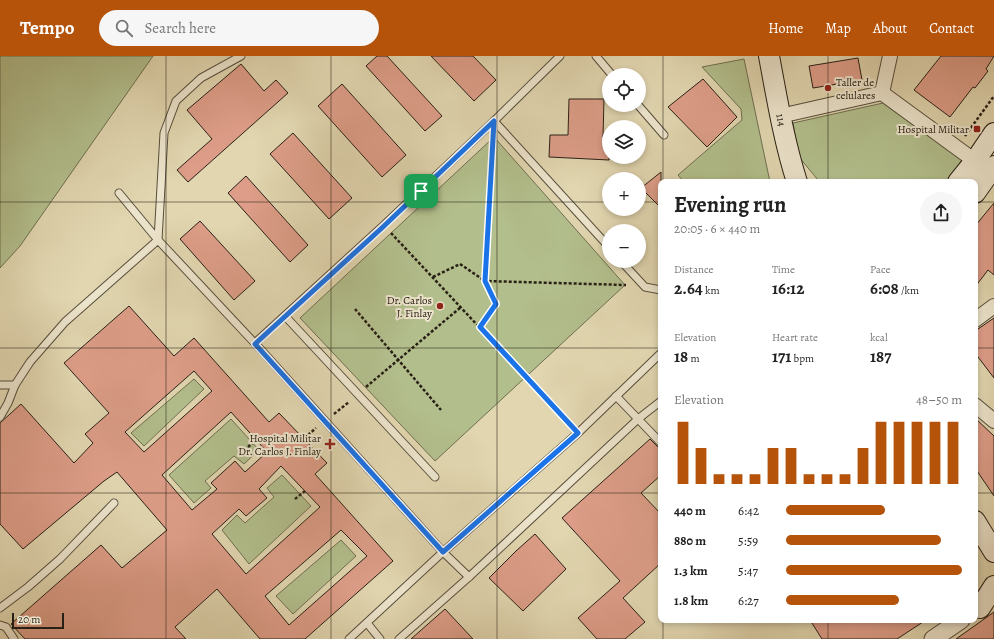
<!DOCTYPE html>
<meta charset="utf-8">
<style>
:root{--surface:#fff;--page:#f6f6f6;--text:#222;--muted:#767676;--accent:#b45309}
body{margin:0;font-family:Alegreya,serif;background:var(--page);color:var(--text);height:100vh;display:flex;flex-direction:column;font-size:15px;white-space:nowrap}
*{box-sizing:border-box;margin:0}
p{font-size:13px;color:var(--muted)}
.icon{flex:none;width:22px;height:22px;fill:none;stroke:currentColor;stroke-width:2;stroke-linecap:round;stroke-linejoin:round}
.map{position:relative;flex:1;overflow:hidden}
.sheet{position:absolute;left:658px;top:123px;width:320px;height:444px;display:flex;flex-direction:column;background:var(--surface);border-radius:8px;box-shadow:0 2px 6px #0003}
.sheet>*{flex:none}
.buttons{position:absolute;left:602px;top:12px;display:grid;gap:8px}
.buttons a{display:grid;place-items:center;width:44px;height:44px;border-radius:50%;background:var(--surface);box-shadow:0 2px 6px #0003;font-size:20px}
.scale{position:absolute;left:12px;bottom:10px;width:52px;box-sizing:border-box;padding-left:4px;border:2px solid #292015;border-top:0;font-size:11px;line-height:14px;white-space:nowrap;color:#292015;-webkit-text-stroke:3px #ece4cc;paint-order:stroke}
.pin{position:absolute;display:grid;place-items:center;width:34px;height:34px;color:#fff;margin:-17px;border-radius:8px;box-shadow:0 2px 6px #0006}
.round{display:grid;place-items:center;flex:none;width:42px;height:42px;border-radius:21px;background:var(--page)}
.headline{display:flex;align-items:center;justify-content:space-between;height:68px;padding:0 16px}
h1{font-size:22px;font-weight:700;line-height:30px}
.figures{display:grid;grid-template-columns:repeat(3,1fr);gap:6px;height:68px;padding:4px 16px}
.figures div{display:grid;align-content:center}
.figures b{font-size:17px;font-weight:700}
.figures small{font-size:11px;font-weight:400}
.figures p{font-size:11px}
.chart{height:112px;padding:8px 16px}
.chart p{display:flex;justify-content:space-between}
.chart svg{width:100%;height:72px;margin-top:4px;stroke:var(--accent);stroke-width:6}
ul{padding:0 16px;list-style:none;font-size:13px}
li{display:grid;grid-template-columns:64px 48px 1fr;align-items:center;height:30px}
li i{height:10px;border-radius:5px;background:var(--accent)}
header{display:flex;align-items:center;gap:24px;box-sizing:border-box;height:56px;padding:0 20px;background:var(--accent);color:#fff}
header strong{font-size:19px}
nav{display:flex;gap:22px;margin-inline-start:auto;font-size:14px}
.search{width:280px;height:36px;background:var(--page);display:flex;align-items:center;gap:10px;box-sizing:border-box;padding:0 14px;border-radius:22px;color:var(--muted);font-size:15px}
.map>svg:first-child{display:block}
</style>
<header>
<strong>Tempo</strong>
<div class="search"><svg class="icon" aria-label="search" viewBox="0 0 24 24"><circle cx="10" cy="10" r="6"/><path d="M15 15l6 6"/></svg>Search here</div>
<nav><a>Home</a><a>Map</a><a>About</a><a>Contact</a></nav>
</header>
<div class="map">
<svg width="994" height="583" viewBox="0 0 994 583">
<rect width="100%" height="100%" fill="#e1d6b0"/>
<filter id="stains"><feTurbulence type="fractalNoise" baseFrequency=".005" numOctaves="4"/><feColorMatrix values="0 0 0 0 .2 0 0 0 0 .09 0 0 0 0 .02 0 0 0 .5 -.17"/></filter>
<radialGradient id="worn" r=".72"><stop offset=".6" stop-color="#630" stop-opacity="0"/><stop offset="1" stop-color="#630" stop-opacity=".3"/></radialGradient>
<!-- green -->
<g fill="#b2be8c" stroke="#6e6f50">
<path d="M 0,0 L 153,0 L 20,190 L 0,212 Z"/>
<path d="M 744,3 L 770,126 L 684,126 L 678,119 L 742,64 L 741,53 L 702,11 Z"/>
<path d="M 883,47 L 962,104 L 947,126 L 822,126 L 818,124 L 799,101 L 793,67 Z"/>
<path d="M 494,81 L 625,229 L 435,405 L 300,262 Z"/>
<path d="M 194,323 L 204,333 L 144,390 L 131,377 Z"/>
<path d="M 231,363 L 259,394 L 244,408 L 234,400 L 205,425 L 211,432 L 194,447 L 169,419 Z"/>
<path d="M 282,419 L 311,450 L 249,508 L 222,474 L 237,459 L 245,467 L 274,441 L 267,432 Z"/>
<path d="M 341,484 L 356,500 L 293,558 L 276,540 Z"/>
</g>
<!-- building -->
<g fill="#dd9d88" stroke="#292015" fill-rule="evenodd">
<path d="M 377,0 L 387,0 L 442,60 L 425,75 L 366,10 Z"/>
<path d="M 431,0 L 473,0 L 496,24 L 474,45 Z"/>
<path d="M 941,0 L 994,0 L 986,13 L 988,15 L 975,32 L 973,31 L 950,61 L 914,34 Z"/>
<path d="M 858,2 L 862,24 L 813,32 L 809,10 Z"/>
<path d="M 241,8 L 264,35 L 276,24 L 288,37 L 188,126 L 177,114 L 212,83 L 187,54 Z"/>
<path d="M 703,23 L 737,61 L 707,91 L 668,51 Z"/>
<path d="M 342,28 L 406,99 L 382,121 L 318,50 Z"/>
<path d="M 569,43 L 604,43 L 603,81 L 609,81 L 609,104 L 549,101 L 550,79 L 568,79 Z"/>
<path d="M 293,77 L 352,142 L 329,163 L 270,98 Z"/>
<path d="M 661,116 L 661,152 L 641,132 Z"/>
<path d="M 246,120 L 308,189 L 290,206 L 228,137 Z"/>
<path d="M 994,147 L 994,219 L 988,214 L 975,231 L 975,170 Z"/>
<path d="M 200,165 L 255,225 L 234,244 L 180,183 Z"/>
<path d="M 129,250 L 174,300 L 194,282 L 269,366 L 279,357 L 327,407 L 315,418 L 393,505 L 305,583 L 260,583 L 217,533 L 175,571 L 186,583 L 25,583 L 11,568 L 101,489 L 122,512 L 167,474 L 117,416 L 104,425 L 23,493 L 0,468 L 0,367 L 21,348 L 74,407 L 93,387 L 85,378 L 109,357 L 64,307 ZM 194,315 L 212,335 L 144,396 L 125,376 ZM 231,356 L 267,396 L 245,416 L 235,405 L 211,427 L 217,433 L 192,454 L 162,419 ZM 281,410 L 320,451 L 246,518 L 212,478 L 239,453 L 246,460 L 267,442 L 259,433 ZM 341,474 L 367,500 L 289,569 L 265,540 Z"/>
<path d="M 994,262 L 994,322 L 975,297 L 975,275 Z"/>
<path d="M 975,362 L 994,380 L 994,440 L 975,412 Z"/>
<path d="M 650,383 L 661,394 L 661,419 L 641,437 L 661,458 L 661,507 L 623,542 L 645,566 L 625,583 L 597,583 L 578,562 L 620,525 L 562,462 Z"/>
<path d="M 535,478 L 566,513 L 523,555 L 489,522 L 516,495 Z"/>
<path d="M 445,553 L 473,583 L 411,583 Z"/>
<path d="M 994,556 L 994,583 L 956,583 Z"/>
<path d="M 810,564 L 926,564 L 897,583 L 822,583 Z"/>
</g>
<g fill="none" stroke-linecap="round" stroke-linejoin="round">
<!-- service casing -->
<g stroke="#574e3c" stroke-width="9">
<g id="service">
<path d="M 596,0 L 612,19"/>
<path d="M 638,49 L 664,79"/>
<path d="M 494,65 L 560,0"/>
<path d="M 119,137 L 158,184"/>
<path d="M 158,184 L 164,77 L 176,45 L 201,22 L 241,0"/>
<path d="M 621,205 L 645,231 L 661,234"/>
<path d="M 285,260 L 435,421"/>
<path d="M 255,287 L 384,169 L 494,65 L 609,191"/>
<path d="M 0,329 L 15,329"/>
<path d="M 616,340 L 661,387"/>
<path d="M 0,361 L 8,347 L 15,329 L 30,306 L 65,266 L 158,184 L 263,296 L 443,496 L 469,521"/>
<path d="M 0,552 L 28,531 L 60,503 L 114,447"/>
<path d="M 367,567 L 380,583"/>
<path d="M 0,569 L 6,571 L 14,583"/>
<path d="M 349,583 L 443,496 L 578,377 L 661,297"/>
<path d="M 399,583 L 469,521 L 638,363 L 661,345"/>
</g>
</g>
<!-- minor casing -->
<g stroke="#574e3c" stroke-width="16">
<g id="minor">
<path d="M 882,37 L 890,0"/>
<path d="M 780,60 L 882,37 L 975,105"/>
<path d="M 975,264 L 994,250"/>
<path d="M 975,349 L 994,365"/>
</g>
</g>
<!-- tertiary casing -->
<g stroke="#574e3c" stroke-width="19">
<path id="tertiary" d="M 933,583 L 961,564"/>
</g>
<!-- secondary casing -->
<g stroke="#292015" stroke-width="22">
<g id="secondary">
<path d="M 769,0 C 777,43 784,85 797,126"/>
<path d="M 958,126 L 975,105 L 994,77"/>
<path d="M 975,137 L 994,110"/>
<path d="M 975,465 L 994,496"/>
<path d="M 980,552 L 994,530"/>
</g>
</g>
<!-- path -->
<g stroke="#292015" stroke-width="2.5" stroke-dasharray="3 2" stroke-linecap="butt">
<path d="M 965,80 L 994,40"/>
<path d="M 494,84 L 485,225 L 626,229"/>
<path d="M 391,177 L 571,369"/>
<path d="M 433,221 L 460,208 L 485,225 L 496,248 L 479,271"/>
<path d="M 355,253 L 441,354"/>
<path d="M 366,331 L 461,251"/>
<path d="M 334,358 L 349,346"/>
<path d="M 308,379 L 316,372"/>
<path d="M 248,391 L 256,384"/>
<path d="M 295,443 L 305,435"/>
</g>
<!-- service -->
<use href="#service" stroke="#ece4cc" stroke-width="7"/>
<!-- minor -->
<use href="#minor" stroke="#ece4cc" stroke-width="14"/>
<!-- tertiary -->
<use href="#tertiary" stroke="#ece4cc" stroke-width="17"/>
<!-- secondary -->
<use href="#secondary" stroke="#ece4cc" stroke-width="20"/>
</g>
<g fill="none" stroke-linecap="round" stroke-linejoin="round">
<!-- route casing -->
<g stroke="#fff" stroke-width="8">
<path id="route" d="M 494,65 L 485,225 L 496,248 L 480,271 L 578,377 L 443,496 L 255,288 L 384,170 Z"/>
</g>
<!-- route -->
<use href="#route" stroke="#1a73e8" stroke-width="5"/>
</g>
<!-- grid -->
<path fill="none" stroke="#292015" stroke-width="1" stroke-opacity="0.55" d="M 166,0 L 166,583M 331,0 L 331,583M 497,0 L 497,583M 663,0 L 663,126M 828,0 L 828,126M 0,146 L 609,146M 639,146 L 661,146M 975,146 L 994,146M 0,292 L 661,292M 975,292 L 994,292M 0,437 L 661,437M 975,437 L 994,437M 663,564 L 663,583M 828,564 L 828,583"/>
<!-- markers -->
<g fill="#8f2418" stroke="#ece4cc" stroke-width="1.5">
<circle cx="828" cy="32" r="4"/>
<rect x="973" y="69" width="8" height="8" rx="2"/>
<circle cx="440" cy="250" r="4"/>
<path d="M328 382h4v4h4v4h-4v4h-4v-4h-4v-4h4z"/>
</g>
<g text-anchor="middle" dominant-baseline="central" stroke-width="4" stroke-linejoin="round" paint-order="stroke">
<!-- poi labels -->
<g font-size="11" fill="#292015" stroke="#ece4cc" text-anchor="end">
<text x="836" y="26" text-anchor="start">Taller de<tspan x="836" dy="13">celulares</tspan></text>
<text x="969" y="73">Hospital Militar</text>
<text x="432" y="244">Dr. Carlos<tspan x="432" dy="13">J. Finlay</tspan></text>
<text x="321" y="382">Hospital Militar<tspan x="321" dy="13">Dr. Carlos J. Finlay</tspan></text>
</g>
<!-- street labels -->
<g font-size="11" fill="#292015" stroke="#ece4cc">
<text transform="translate(781 64) rotate(79)">114</text>
</g>
</g>
<rect width="100%" height="100%" filter="url(#stains)"/>
<rect width="100%" height="100%" fill="url(#worn)"/>
</svg>
<div class="buttons">
<a><svg class="icon" aria-label="locate" viewBox="0 0 24 24"><circle cx="12" cy="12" r="6"/><path d="M12 2v4M12 18v4M2 12h4M18 12h4"/></svg></a>
<a><svg class="icon" aria-label="layers" viewBox="0 0 24 24"><path d="M12 4l9 5-9 5-9-5zM3 14l9 5 9-5"/></svg></a>
<a>+</a>
<a>−</a>
</div>
<div class="scale">20 m</div>
<div class="pin" style="left:421px;top:135px;background:#1e9e55"><svg class="icon" aria-label="arrive" viewBox="0 0 24 24"><path d="M6 21V4h12l-3 4 3 4H6"/></svg></div>
<section class="sheet">
<div class="headline"><div><h1>Evening run</h1><p>20:05 · 6 × 440 m</p></div><a class="round"><svg class="icon" aria-label="share" viewBox="0 0 24 24"><path d="M12 15V3M7 8l5-5 5 5M5 13v7h14v-7"/></svg></a></div>
<div class="figures">
<div><p>Distance</p><b>2.64<small> km</small></b></div>
<div><p>Time</p><b>16:12</b></div>
<div><p>Pace</p><b>6:08<small> /km</small></b></div>
</div>
<div class="figures">
<div><p>Elevation</p><b>18<small> m</small></b></div>
<div><p>Heart rate</p><b>171<small> bpm</small></b></div>
<div><p>kcal</p><b>187</b></div>
</div>
<div class="chart"><p><span>Elevation</span>48–50 m</p>
<svg viewBox="0 0 160 44" preserveAspectRatio="none"><path d="M5 44V6M15 44V22M25 44V38M35 44V38M45 44V38M55 44V22M65 44V22M75 44V38M85 44V38M95 44V38M105 44V22M115 44V6M125 44V6M135 44V6M145 44V6M155 44V6"/></svg>
</div>
<ul>
<li><b>440 m</b>6:42<i style="width:56%"></i></li>
<li><b>880 m</b>5:59<i style="width:88%"></i></li>
<li><b>1.3 km</b>5:47<i style="width:100%"></i></li>
<li><b>1.8 km</b>6:27<i style="width:64%"></i></li>
</ul>
</section>
</div>
